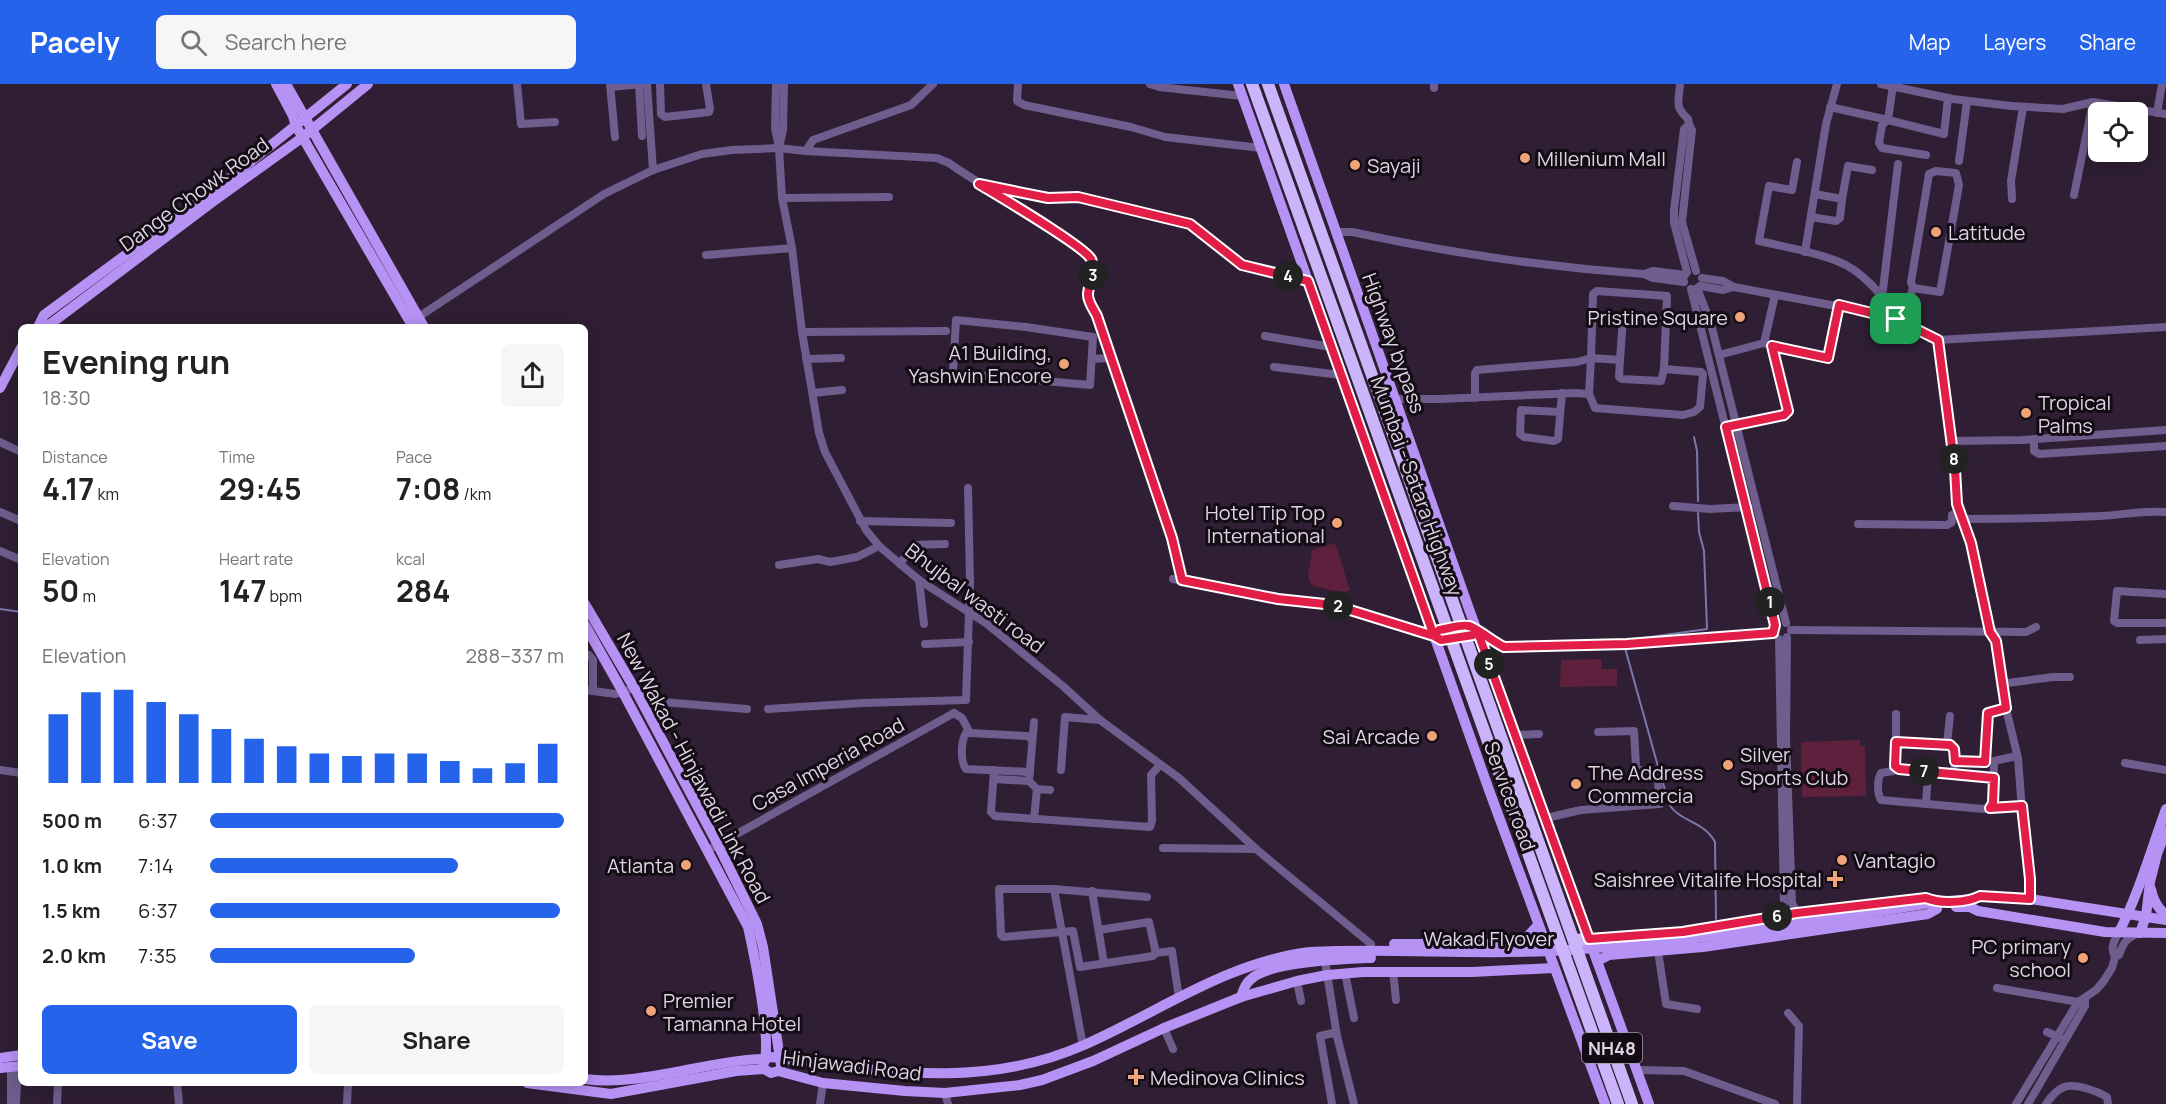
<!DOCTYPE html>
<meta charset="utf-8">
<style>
:root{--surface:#fff;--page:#f6f6f6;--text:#222;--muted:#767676;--accent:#2563eb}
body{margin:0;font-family:Manrope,sans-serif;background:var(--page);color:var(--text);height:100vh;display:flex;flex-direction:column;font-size:22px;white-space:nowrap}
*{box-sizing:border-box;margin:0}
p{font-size:20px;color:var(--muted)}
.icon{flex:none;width:33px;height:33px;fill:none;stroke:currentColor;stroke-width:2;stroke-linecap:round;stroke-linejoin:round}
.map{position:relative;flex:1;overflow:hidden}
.details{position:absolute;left:18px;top:240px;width:570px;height:762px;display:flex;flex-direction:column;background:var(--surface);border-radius:9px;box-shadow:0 3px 15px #0003}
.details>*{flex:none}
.controls{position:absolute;left:2088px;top:18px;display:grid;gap:12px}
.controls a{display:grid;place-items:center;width:60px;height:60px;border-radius:9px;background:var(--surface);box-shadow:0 3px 15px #0003;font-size:30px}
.pin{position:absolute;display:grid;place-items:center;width:51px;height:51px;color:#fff;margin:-26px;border-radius:12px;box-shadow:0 3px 9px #0006}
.km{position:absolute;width:30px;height:30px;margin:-15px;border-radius:50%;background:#222;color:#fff;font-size:16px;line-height:30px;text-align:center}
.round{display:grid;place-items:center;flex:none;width:63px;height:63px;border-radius:9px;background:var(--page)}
.headline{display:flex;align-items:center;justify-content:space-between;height:102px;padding:0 24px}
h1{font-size:33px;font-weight:700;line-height:45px}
.figures{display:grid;grid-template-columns:repeat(3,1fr);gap:9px;height:102px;padding:6px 24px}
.figures div{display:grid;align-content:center}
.figures b{font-size:30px;font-weight:700}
.figures small{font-size:16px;font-weight:400}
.figures p{font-size:16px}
.chart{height:168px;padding:12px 24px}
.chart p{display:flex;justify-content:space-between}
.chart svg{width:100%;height:108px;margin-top:6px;stroke:var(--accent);stroke-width:6}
.action{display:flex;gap:12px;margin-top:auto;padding:12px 24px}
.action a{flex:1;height:69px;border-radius:9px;background:var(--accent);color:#fff;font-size:24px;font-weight:700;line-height:69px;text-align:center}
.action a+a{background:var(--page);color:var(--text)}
ul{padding:0 24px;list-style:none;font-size:20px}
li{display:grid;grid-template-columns:96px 72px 1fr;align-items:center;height:45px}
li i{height:15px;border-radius:8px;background:var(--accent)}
header{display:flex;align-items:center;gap:36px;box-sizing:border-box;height:84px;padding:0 30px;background:var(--accent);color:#fff}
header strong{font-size:28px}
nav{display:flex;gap:33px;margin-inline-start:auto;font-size:21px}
.search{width:420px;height:54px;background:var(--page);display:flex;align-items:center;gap:15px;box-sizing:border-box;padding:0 21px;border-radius:9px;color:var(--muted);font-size:22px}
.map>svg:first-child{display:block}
</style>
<header>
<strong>Pacely</strong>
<div class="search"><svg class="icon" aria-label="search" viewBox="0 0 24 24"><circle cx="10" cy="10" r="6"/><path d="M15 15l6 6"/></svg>Search here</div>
<nav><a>Map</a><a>Layers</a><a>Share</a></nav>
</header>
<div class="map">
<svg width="2166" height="1020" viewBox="0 0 2166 1020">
<rect width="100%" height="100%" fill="#2f1e34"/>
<!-- green -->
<g fill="#5f203d">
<path d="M 1335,459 L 1350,506 L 1341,509 L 1311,501 L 1308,492 L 1312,466 Z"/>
<path d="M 1601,575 L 1602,585 L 1617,585 L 1617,602 L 1560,603 L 1561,576 Z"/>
<path d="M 1860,656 L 1860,662 L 1865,662 L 1866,712 L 1802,713 L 1801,658 Z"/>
</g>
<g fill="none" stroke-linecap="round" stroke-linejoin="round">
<!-- stream -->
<g stroke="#7c78ac" stroke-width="2">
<path d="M 1694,353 L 1697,367 L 1698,417"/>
<path d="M 0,525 L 21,528"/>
<path d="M 1622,557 L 1707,545 L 1704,467 L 1699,448 L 1698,429"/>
<path d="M 1625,564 L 1659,686"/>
<path d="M 1661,691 C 1664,701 1666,715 1671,723 C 1682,738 1705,738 1715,758 L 1716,835"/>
</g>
<!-- minor -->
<g stroke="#6e5d8d" stroke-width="8">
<path d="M 517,0 L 521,40 L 555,38"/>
<path d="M 610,0 L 615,53"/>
<path d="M 639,0 L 642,52"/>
<path d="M 647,0 L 653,86"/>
<path d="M 660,0 L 661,30 L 665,33 L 709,28 L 710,25 L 706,0"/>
<path d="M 776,0 L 775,44 L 779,64 L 782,114 L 792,164 L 802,248 L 819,349 L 825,368 L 866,446 L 879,462 L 919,496 L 987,540 L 1064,603 L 1100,636 L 1179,694 L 1256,765 L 1371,860"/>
<path d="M 1018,0 L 1017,17 L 1024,21 L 1131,43 L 1165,53 L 1261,64"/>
<path d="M 1150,0 L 1159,3 L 1242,12"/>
<path d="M 1434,0 L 1434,4"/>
<path d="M 1680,0 C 1679,19 1674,22 1688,35 L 1689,40"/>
<path d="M 1881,0 L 1953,15 L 2011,22 L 2063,25 L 2093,18 L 2166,30"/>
<path d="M 611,3 L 642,0"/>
<path d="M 1830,23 L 1888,36 L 1893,1"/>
<path d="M 2157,29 L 2162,0"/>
<path d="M 780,59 L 783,46 L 784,0"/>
<path d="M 806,67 L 813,56 L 911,21 L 933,0"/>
<path d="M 1926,71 L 1882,64 L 1879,59 L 1882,41 L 1888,36 L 1944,50 L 1948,14"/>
<path d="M 1959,77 L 1967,17"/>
<path d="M 1797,78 L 1792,106 L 1769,102 L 1759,157 C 1785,163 1812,167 1837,177 C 1861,186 1886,213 1896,235"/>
<path d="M 983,101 L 1048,114 L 1078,113 L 1190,139 L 1242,181 L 1307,197"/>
<path d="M 2074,111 L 2093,18"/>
<path d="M 782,114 L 889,113"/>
<path d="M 1842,115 L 1848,82 L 1872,86"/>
<path d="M 2012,115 L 2011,97 L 2023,23"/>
<path d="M 1811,133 L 1836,137 L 1840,134 L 1842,115 L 1815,110"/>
<path d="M 1336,148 L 1352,148 C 1449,169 1545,183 1644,190 L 1653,194 L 1684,198"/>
<path d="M 1805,168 L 1826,40 L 1837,0"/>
<path d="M 706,171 L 792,164"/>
<path d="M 1687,188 L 1674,139 L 1674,126 L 1684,45 L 1689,40 L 1692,46 L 1682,138 L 1696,187"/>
<path d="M 1644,190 L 1653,187 L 1685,191"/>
<path d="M 1702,194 L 1723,197 L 1734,203 L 1879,230 L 1896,235 L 1938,256 L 2166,243"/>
<path d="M 1700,202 L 1723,206 L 1734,203"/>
<path d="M 1697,204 L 1711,240 L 1786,539"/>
<path d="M 1691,205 L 1775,541"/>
<path d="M 1882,214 L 1898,80"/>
<path d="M 414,236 L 604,110 L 653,86 L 702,70 L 732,66 L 779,64 L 806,67 L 937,74 L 949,79 C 971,96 1085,161 1091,176 C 1098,191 1088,197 1088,211 C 1088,218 1094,226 1097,232 L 1172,454 L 1181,496"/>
<path d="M 956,236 L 1026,243 L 1093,253 L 1090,301 L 953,289 Z"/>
<path d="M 1901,238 L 1913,204 L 1940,208 L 1959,101 L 1956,89 L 1936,87 L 1929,90 L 1911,198 L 1913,204"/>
<path d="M 802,248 L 946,247"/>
<path d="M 1265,252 L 1331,263"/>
<path d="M 1938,256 L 1955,385 L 1957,420 L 1971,459 L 1990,548 L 1996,557 L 2000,600 L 2018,674 L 2025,766 L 2030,795 L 2030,815"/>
<path d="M 1764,259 L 1828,274 L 1839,221"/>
<path d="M 1719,271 L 1764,259 L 1775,211"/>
<path d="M 806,275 L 841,274"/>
<path d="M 1092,275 L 1110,274"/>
<path d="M 1620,276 L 1619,293 L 1622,295 L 1661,297 L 1664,285"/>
<path d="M 1274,283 L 1341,291"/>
<path d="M 813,309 L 842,306"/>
<path d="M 1589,310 L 1591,274 L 1620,276 L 1623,233 L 1700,239"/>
<path d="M 1395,315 L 1440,315 L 1576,309 L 1589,310 L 1595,324 L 1683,331 L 1694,328 L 1700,323 L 1703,290 L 1701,288 L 1664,285 L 1667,212 L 1597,207 L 1593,210 L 1591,274 L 1577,278 L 1477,286 L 1475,289 L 1475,314"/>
<path d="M 1560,328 L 1521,326 L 1520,350 L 1524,353 L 1554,357 L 1558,355 L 1562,309"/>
<path d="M 1733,342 L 1784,331 L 1787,327 L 1772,262"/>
<path d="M 2034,355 L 2034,367 L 2039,370 L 2166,362"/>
<path d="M 1951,357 L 2022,356 L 2166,346"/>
<path d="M 0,358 L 21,368"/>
<path d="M 1673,422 L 1710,425 L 1749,423"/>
<path d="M 0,428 L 21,437"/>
<path d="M 1961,435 C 2008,435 2054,434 2101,432 C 2122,431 2145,426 2166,428"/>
<path d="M 860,437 L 951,439"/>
<path d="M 1858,440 L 1947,441 L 1952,438 L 1952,431 L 1960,429"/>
<path d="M 0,467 L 21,476"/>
<path d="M 900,480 L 913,461 L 945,460"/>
<path d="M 779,481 L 818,475 L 830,478 L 857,473 L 879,462"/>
<path d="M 1173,495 L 1278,515 L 1334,521 L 1434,552"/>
<path d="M 919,496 L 924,540"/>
<path d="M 2166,510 L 2117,507 L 2114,537 L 2117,539 L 2166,539"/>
<path d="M 1477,546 L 1492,558 L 1504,563 L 1627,560 L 1773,549"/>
<path d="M 1791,546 L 2026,548 L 2036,543"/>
<path d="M 1787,553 L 1786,654 L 1792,819 L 1797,829"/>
<path d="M 1779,555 L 1784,822 L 1780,832"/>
<path d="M 2140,556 L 2166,555"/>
<path d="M 925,560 L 969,558"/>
<path d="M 585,570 L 589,571 L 593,576 L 593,607"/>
<path d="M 2000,600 L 2053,593 L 2070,593"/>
<path d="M 585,606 L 616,610 L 634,604"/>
<path d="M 636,607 L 662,618 L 747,625"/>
<path d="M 768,625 L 863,619 L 966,616 L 970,498 L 968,404"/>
<path d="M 954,629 L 962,634 L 970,649"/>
<path d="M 1896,630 L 1896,684 L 1993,694"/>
<path d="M 1034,638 L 1029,697 L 1037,705 L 1050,706"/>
<path d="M 1516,651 L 1539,650"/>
<path d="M 1896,658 L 1947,660 L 1950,632"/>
<path d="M 1947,660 L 1954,665 L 1955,677"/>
<path d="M 1985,678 L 1988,629 L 2006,624"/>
<path d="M 2125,679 L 2166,686"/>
<path d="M 1896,684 L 1893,687 L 1881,689 C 1877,696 1877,709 1881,716 L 1984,725 L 1990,724 L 1993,719 L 1994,677 L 2017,672"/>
<path d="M 0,686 L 21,689"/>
<path d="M 994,686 L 991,728 L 995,732 L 1150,743 L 1152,737 L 1151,691 L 1160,681"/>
<path d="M 1061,686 L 1065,633 L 1100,636"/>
<path d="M 1030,688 L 966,685 C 960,677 961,657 966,649 L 970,649 L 1027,652 L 1032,655"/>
<path d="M 1954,690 L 1955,677 L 1988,678"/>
<path d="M 994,695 L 1029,697"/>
<path d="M 1926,720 L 1928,688"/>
<path d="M 1990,724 L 2022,722"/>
<path d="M 1546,734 L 1581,726 L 1660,720 L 1657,687 L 1639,686 L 1636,683 L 1634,647 L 1598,648"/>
<path d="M 1034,735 L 1037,705"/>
<path d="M 1163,764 L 1256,765"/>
<path d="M 708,766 L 954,629"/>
<path d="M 1054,805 L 1147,813"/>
<path d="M 1092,807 L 1104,879"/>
<path d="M 1658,867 L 1666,920 L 1697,925"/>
<path d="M 1155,869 L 1172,867 L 1179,914"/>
<path d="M 2115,873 C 2110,863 2114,857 2119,848"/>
<path d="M 1325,877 L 1337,952"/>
<path d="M 1393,887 L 1396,916"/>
<path d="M 1345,889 L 1354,934"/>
<path d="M 1297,897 L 1301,917"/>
<path d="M 1997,904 L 2078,918"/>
<path d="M 1788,929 L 1799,942 L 1797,1020"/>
<path d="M 1164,944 L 1173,965"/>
<path d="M 2047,948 L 2061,954"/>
<path d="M 1083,962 L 1054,805 L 999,805 L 1001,851 L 1003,853 L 1073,847 L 1080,883 L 1153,872 L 1156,869 L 1149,838 L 1099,846"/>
<path d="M 1637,986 L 1684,987 L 1775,1020"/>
<path d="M 177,999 L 179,1020"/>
<path d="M 945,1009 L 948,1020"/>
<path d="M 11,1020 L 11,983"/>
<path d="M 16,1020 L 18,982"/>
<path d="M 57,1020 L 58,999"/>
<path d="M 347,1020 L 348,999"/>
<path d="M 820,1020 L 823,999"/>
<path d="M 1332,1020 L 1320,952 L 1333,949 L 1337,952 L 1354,1020"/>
<path d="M 2016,1020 L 2078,918 L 2096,906 L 2103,898 L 2112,884 L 2115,873 L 2119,871 C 2123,859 2127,854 2138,849"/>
<path d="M 2028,1020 L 2085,922 L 2085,915"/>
<path d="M 2046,1020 C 2050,1014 2057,1006 2064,1003 C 2075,999 2097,1007 2107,1013 L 2108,1020"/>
</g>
<!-- major -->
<g stroke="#b792f5" stroke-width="10">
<path d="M 276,0 L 293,32 L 296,42 L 413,243"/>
<path d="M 286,0 L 424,243"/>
<path d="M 1238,0 L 1489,706 L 1605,1020"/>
<path d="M 1284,0 L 1469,525 L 1649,1020"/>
<path d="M 38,243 L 49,241 L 211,119 L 303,53 L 368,0"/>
<path d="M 38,243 L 44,231 L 234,91 L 347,0"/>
<path d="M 0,304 L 21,264"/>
<path d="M 585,520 L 636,607 L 718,761 L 757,840 L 763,863 L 781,981"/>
<path d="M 585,541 L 620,603 L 748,843 C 754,870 772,956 764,979"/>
<path d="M 2151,805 C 2153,816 2157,824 2166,831"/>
<path d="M 1956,823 L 1970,823 L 1978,827 L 2105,848 L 2166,849"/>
<path d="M 2119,848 C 2139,809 2151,766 2166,725"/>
<path d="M 2140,849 L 2146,832 L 2150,798 L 2157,770 L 2166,747"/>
<path d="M 1589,855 L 1683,848 L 1797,829 L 1898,817"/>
<path d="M 1394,860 L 1502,860"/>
<path d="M 1520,861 L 1538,841"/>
<path d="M 1597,877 L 1609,871 L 1703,863 L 1928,830 L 1937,825"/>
<path d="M 1241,913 C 1243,907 1245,900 1250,896 C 1268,877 1344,875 1371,874"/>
<path d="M 0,974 L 21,971"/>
<path d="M 0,984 L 21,982"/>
<path d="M 585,995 C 640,1003 707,976 765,975 L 771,973 C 878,986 980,1007 1084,961 C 1159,928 1227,878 1310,868 C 1390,864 1471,871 1551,867 C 1680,860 1808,839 1936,818 L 1973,815 L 1980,812 L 2030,815 L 2166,836"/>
<path d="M 527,999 L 611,1010 L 736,987 L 764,985 L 771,989 L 778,987 L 823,999 L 905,1007 L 945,1009 L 1020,1001 L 1042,996 L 1093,977 L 1164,944 L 1241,913 L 1297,897 L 1327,891 L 1363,888 L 1472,888 L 1554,884"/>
</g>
<!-- highway -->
<g stroke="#ccb4fb" stroke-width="12">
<path d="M 1252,0 L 1618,1020"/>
<path d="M 1268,0 L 1632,1020"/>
<path d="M 1574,856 L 1589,855"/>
</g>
</g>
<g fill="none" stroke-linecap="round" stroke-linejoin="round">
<!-- route casing -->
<g stroke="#fff" stroke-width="12">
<path id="route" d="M 1896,235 L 1839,221 L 1828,274 L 1772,262 L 1788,327 L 1784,331 L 1726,343 L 1775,541 L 1773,549 L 1627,560 L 1504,563 C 1495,559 1475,543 1469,542 C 1461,540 1448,545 1439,546 L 1434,552 L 1334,521 L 1278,515 L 1182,496 L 1172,454 L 1097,232 C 1094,226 1088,218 1088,211 C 1088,198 1098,189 1091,175 C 1084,162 997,111 979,100 L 1048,114 L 1078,113 L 1190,140 L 1242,181 L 1308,197 L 1434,552 L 1441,556 L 1473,551 L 1477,546 L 1589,855 L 1683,848 L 1797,829 L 1926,814 C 1940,820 1966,819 1980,812 L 2030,815 L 2030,795 L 2022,722 L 1990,724 L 1993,719 L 1994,694 L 1899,685 L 1895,682 L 1896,658 L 1950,661 L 1954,665 L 1955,677 L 1985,678 L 1988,629 L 2006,624 L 1996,557 L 1990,548 L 1971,459 L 1957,420 L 1955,385 L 1938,256 L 1896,235"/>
</g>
<!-- route -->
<use href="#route" stroke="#e11d48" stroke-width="8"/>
</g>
<!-- markers -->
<g fill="#f0a279" stroke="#130c15" stroke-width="2">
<circle cx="1525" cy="74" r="6"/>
<circle cx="1355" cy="81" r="6"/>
<circle cx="1936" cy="148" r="6"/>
<circle cx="1740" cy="233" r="6"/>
<circle cx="1064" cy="280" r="6"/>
<circle cx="2026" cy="329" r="6"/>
<circle cx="1337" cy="439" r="6"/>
<circle cx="1432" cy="652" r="6"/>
<circle cx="1728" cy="681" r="6"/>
<circle cx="1576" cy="700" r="6"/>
<circle cx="1842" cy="776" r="6"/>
<circle cx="686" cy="781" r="6"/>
<path d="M1832 786h6v6h6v6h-6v6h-6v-6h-6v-6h6z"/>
<circle cx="2083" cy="874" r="6"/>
<circle cx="651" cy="927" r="6"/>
<path d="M1133 984h6v6h6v6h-6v6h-6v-6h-6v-6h6z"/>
</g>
<g text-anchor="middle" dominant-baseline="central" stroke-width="6" stroke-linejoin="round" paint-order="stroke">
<!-- shield labels -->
<rect fill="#130c15" stroke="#a298a5" stroke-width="1.5" x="1582" y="949" width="60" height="30" rx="4.5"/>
<g font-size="18" font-weight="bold" fill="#dfd4e3">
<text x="1612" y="964">NH48</text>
</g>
<!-- poi labels -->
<g font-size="20" fill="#dfd4e3" stroke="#130c15" text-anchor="start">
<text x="1537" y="74">Millenium Mall</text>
<text x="1367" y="81">Sayaji</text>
<text x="1948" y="148">Latitude</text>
<text x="1728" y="233" text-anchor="end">Pristine Square</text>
<text x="1052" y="268" text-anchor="end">A1 Building,<tspan x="1052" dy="23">Yashwin Encore</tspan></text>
<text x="2038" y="318">Tropical<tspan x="2038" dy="23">Palms</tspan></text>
<text x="1325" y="428" text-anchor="end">Hotel Tip Top<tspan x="1325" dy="23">International</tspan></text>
<text x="1420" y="652" text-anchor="end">Sai Arcade</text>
<text x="1740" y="670">Silver<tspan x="1740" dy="23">Sports Club</tspan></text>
<text x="1588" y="688">The Address<tspan x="1588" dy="23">Commercia</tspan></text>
<text x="1854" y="776">Vantagio</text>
<text x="674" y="781" text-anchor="end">Atlanta</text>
<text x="1822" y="795" text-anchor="end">Saishree Vitalife Hospital</text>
<text x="2071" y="862" text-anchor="end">PC primary<tspan x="2071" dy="23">school</tspan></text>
<text x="663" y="916">Premier<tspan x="663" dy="23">Tamanna Hotel</tspan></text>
<text x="1150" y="993">Medinova Clinics</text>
</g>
<!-- street labels -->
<g font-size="20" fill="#dfd4e3" stroke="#130c15">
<text transform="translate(194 110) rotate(-36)">Dange Chowk Road</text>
<text transform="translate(1394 259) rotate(70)">Highway bypass</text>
<text transform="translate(1417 402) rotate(70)">Mumbai - Satara Highway</text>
<text transform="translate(975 514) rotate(37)">Bhujbal wasti road</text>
<text transform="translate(828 680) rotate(-29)">Casa Imperia Road</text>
<text transform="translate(694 684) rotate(62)">New Wakad - Hinjawadi Link Road</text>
<text transform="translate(1510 712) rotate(70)">Service road</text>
<text x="1489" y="854">Wakad Flyover</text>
<text transform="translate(852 981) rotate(7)">Hinjawadi Road</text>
</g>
</g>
</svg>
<div class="controls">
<a><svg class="icon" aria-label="locate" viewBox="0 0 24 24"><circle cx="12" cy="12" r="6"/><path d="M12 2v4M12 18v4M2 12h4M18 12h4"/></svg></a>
</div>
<div class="pin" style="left:1896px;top:235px;background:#1e9e55"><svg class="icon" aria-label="arrive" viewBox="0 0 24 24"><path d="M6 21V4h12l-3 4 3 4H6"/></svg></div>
<b class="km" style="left:1770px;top:518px">1</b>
<b class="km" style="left:1338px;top:522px">2</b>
<b class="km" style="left:1093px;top:191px">3</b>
<b class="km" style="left:1288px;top:192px">4</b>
<b class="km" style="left:1489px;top:580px">5</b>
<b class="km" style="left:1777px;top:832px">6</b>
<b class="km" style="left:1924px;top:687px">7</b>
<b class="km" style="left:1954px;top:375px">8</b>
<section class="details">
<div class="headline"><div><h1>Evening run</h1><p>18:30</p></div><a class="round"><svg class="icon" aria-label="share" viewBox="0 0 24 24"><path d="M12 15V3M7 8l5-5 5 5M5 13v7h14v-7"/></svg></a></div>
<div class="figures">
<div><p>Distance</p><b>4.17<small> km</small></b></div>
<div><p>Time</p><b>29:45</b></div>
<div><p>Pace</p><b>7:08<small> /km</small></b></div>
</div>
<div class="figures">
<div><p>Elevation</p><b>50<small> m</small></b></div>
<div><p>Heart rate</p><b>147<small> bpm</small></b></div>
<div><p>kcal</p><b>284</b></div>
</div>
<div class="chart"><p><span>Elevation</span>288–337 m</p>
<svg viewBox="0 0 160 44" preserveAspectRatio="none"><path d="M5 44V16M15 44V7M25 44V6M35 44V11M45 44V16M55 44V22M65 44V26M75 44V29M85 44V32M95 44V33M105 44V32M115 44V32M125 44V35M135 44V38M145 44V36M155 44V28"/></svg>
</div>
<ul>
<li><b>500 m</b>6:37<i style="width:100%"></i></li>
<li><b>1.0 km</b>7:14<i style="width:70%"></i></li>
<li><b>1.5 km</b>6:37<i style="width:99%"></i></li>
<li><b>2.0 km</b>7:35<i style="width:58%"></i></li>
</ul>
<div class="action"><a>Save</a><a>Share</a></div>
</section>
</div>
